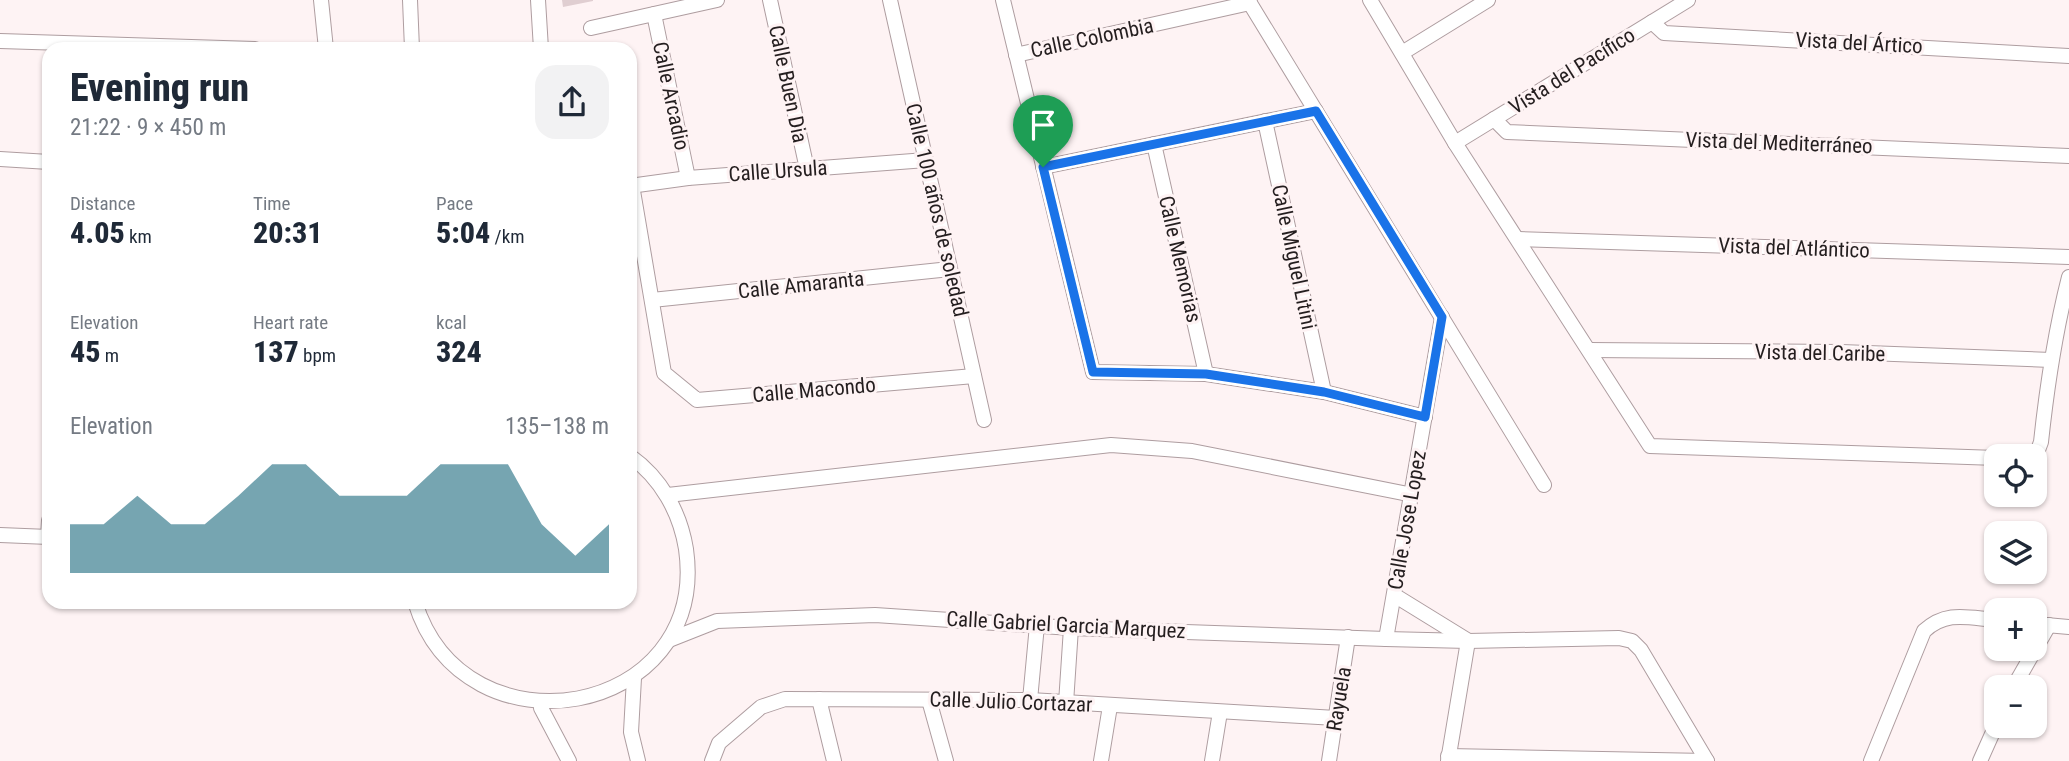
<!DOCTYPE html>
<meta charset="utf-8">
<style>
:root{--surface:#fff;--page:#f2f2f3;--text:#1f2937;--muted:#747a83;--accent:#3d7f91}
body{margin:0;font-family:"Roboto Condensed",sans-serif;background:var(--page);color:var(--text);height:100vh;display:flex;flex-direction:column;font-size:26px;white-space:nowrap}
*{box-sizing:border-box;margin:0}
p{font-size:23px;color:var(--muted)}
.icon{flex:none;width:38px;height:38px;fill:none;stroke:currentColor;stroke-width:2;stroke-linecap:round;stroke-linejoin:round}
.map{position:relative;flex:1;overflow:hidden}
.panel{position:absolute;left:42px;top:42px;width:595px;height:567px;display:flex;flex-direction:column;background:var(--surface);border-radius:21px;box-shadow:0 2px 5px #0004}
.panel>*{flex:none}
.controls{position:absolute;left:1984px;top:444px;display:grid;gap:14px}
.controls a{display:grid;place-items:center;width:63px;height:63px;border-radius:14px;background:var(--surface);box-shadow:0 2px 5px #0004;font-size:35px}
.pin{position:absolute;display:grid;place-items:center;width:60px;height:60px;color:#fff;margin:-72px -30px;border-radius:50% 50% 50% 0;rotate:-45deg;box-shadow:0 0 7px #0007}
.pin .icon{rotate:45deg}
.round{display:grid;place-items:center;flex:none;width:74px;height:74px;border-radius:21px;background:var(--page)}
.overview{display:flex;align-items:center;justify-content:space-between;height:119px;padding:0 28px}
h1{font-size:38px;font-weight:800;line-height:52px}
.stats{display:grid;grid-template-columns:repeat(3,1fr);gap:10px;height:119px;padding:7px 28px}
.stats div{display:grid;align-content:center}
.stats b{font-size:30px;font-weight:800}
.stats small{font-size:19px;font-weight:400}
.stats p{font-size:19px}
.chart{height:196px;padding:14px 28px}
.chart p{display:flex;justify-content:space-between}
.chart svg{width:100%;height:126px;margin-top:7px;fill:var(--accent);opacity:.7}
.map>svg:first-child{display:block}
</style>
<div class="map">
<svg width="2069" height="761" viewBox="0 0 2069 761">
<rect width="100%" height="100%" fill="#fef3f4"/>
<!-- building -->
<path fill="#e0ced1" d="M 562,0 L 593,0 L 593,1 L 563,7 Z"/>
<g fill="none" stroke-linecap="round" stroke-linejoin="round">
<!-- minor casing -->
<g stroke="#ae9da0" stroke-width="16">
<g id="minor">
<path d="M 321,0 L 326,49"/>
<path d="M 410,0 L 412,49"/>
<path d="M 538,0 L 541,49"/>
<path d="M 770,0 L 807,169"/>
<path d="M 890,0 L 984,420"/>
<path d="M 1003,0 L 1093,372 L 1206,374 L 1324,392 L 1425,417"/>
<path d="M 1248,0 L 1544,485"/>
<path d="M 1370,0 L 1455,143 L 1650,446 L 1997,458"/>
<path d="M 654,14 L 688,178"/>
<path d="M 1652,22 L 1664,33 L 2069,56"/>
<path d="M 591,28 L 717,0"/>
<path d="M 0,41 L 255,49"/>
<path d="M 1402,53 L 1488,0"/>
<path d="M 1016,55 L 1250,3"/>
<path d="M 1494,119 L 1507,132 L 2069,156"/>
<path d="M 1265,121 L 1324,392"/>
<path d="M 1455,143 L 1688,0"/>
<path d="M 1154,144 L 1206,374"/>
<path d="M 0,159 L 49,162"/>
<path d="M 1043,167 L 1316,111"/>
<path d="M 632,185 L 664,373 L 697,400 L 974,376"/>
<path d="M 630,186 L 688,178 L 926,160"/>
<path d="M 1518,239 L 2069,257"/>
<path d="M 652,300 L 950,269"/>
<path d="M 1589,350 L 1841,352 L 2051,360"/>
<path d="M 2029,457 L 2038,450 L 2041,442 C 2047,386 2055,332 2069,277"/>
<path d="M 668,495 L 1111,445 L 1192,451 L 1413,495"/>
<path d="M 0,535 L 49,537"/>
<path d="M 48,537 L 49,520"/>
<path d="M 1394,595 L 1467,640"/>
<path d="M 415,602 C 464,761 710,718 686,549 C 680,512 661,478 630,456"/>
<path d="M 2035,624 L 2069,627"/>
<path d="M 1386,639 L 1442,317"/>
<path d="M 669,640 L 717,621 L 875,615 L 1071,628 L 1386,639 L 1468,641 L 1619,638 L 1632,641 L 1641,650 L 1707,761"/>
<path d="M 634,678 L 631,732 L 638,761"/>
<path d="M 2013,688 L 2049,625"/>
<path d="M 819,699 L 834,761"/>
<path d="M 929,700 L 946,761"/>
<path d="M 1030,700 L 1037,625"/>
<path d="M 1066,703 L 1071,628"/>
<path d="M 541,708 L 569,761"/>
<path d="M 1448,756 L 1707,761"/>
<path d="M 712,761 L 719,743 L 761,707 L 785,699 L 1030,700 L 1336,718"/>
<path d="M 1101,761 L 1110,706"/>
<path d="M 1212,761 L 1220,712"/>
<path d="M 1329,761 L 1348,637"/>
<path d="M 1448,761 L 1468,641"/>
<path d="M 1871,761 L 1924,631 C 1947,610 1968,618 1997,620"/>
<path d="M 1980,761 L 1997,723"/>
</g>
</g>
<!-- minor -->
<use href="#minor" stroke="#fff" stroke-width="14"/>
</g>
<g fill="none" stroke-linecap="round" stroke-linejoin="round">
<!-- route casing -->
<g stroke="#fff" stroke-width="14">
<path id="route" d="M 1316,111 L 1442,317 L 1425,417 L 1324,392 L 1206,374 L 1093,372 L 1043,167 Z"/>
</g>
<!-- route -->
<use href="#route" stroke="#1a73e8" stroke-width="9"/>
</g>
<g text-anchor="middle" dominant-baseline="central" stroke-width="6" stroke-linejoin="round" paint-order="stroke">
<!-- street labels -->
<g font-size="21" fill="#241e1f" stroke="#fef3f4">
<text transform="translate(1092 38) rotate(-12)">Calle Colombia</text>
<text transform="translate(1859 43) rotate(3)">Vista del Ártico</text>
<text transform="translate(1572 71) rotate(-32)">Vista del Pacífico</text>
<text transform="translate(788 84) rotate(78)">Calle Buen Dia</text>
<text transform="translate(671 96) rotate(78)">Calle Arcadio</text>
<text transform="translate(1779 143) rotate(2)">Vista del Mediterráneo</text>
<text transform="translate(778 171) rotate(-4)">Calle Ursula</text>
<text transform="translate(937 210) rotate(77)">Calle 100 años de soledad</text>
<text transform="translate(1794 248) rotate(2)">Vista del Atlántico</text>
<text transform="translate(1294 257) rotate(78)">Calle Miguel Litini</text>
<text transform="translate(1180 259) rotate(77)">Calle Memorias</text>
<text transform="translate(801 285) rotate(-6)">Calle Amaranta</text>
<text transform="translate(1820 353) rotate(1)">Vista del Caribe</text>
<text transform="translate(814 390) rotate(-5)">Calle Macondo</text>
<text transform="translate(1407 520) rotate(-80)">Calle Jose Lopez</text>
<text transform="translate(1066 625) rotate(3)">Calle Gabriel Garcia Marquez</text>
<text transform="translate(1339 699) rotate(-81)">Rayuela</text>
<text transform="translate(1011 702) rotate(2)">Calle Julio Cortazar</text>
</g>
</g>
</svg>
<div class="controls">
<a><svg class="icon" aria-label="locate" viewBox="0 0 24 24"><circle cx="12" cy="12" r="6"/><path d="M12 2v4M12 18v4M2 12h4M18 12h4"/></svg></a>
<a><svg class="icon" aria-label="layers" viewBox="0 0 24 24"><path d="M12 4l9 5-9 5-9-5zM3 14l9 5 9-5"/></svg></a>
<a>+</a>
<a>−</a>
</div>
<div class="pin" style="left:1043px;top:167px;background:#1e9e55"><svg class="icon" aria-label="arrive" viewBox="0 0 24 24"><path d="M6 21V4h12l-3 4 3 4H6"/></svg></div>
<section class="panel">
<div class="overview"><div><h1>Evening run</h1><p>21:22 · 9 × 450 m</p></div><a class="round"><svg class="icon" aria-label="share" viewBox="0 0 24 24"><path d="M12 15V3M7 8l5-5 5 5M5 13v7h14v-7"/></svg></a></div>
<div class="stats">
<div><p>Distance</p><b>4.05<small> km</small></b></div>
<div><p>Time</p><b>20:31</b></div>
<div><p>Pace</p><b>5:04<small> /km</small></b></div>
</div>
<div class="stats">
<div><p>Elevation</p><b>45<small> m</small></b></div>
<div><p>Heart rate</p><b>137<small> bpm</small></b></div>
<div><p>kcal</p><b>324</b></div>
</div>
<div class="chart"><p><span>Elevation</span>135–138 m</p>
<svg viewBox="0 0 160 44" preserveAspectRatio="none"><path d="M0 44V27L10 27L20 17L30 27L40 27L50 17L60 6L70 6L80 17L90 17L100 17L110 6L120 6L130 6L140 27L150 38L160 27V44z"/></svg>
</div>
</section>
</div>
